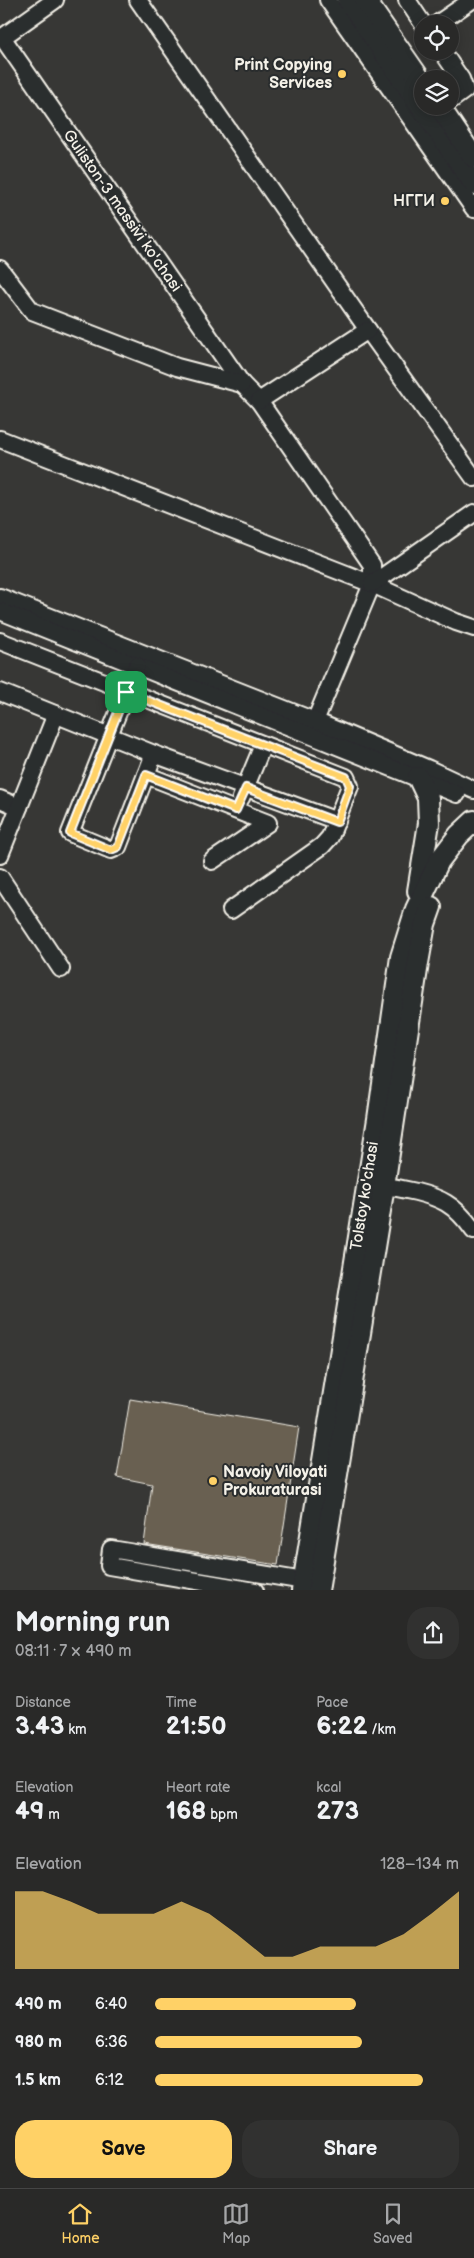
<!DOCTYPE html>
<meta charset="utf-8">
<style>
:root{--surface:#292928;--page:#313130;--text:#f1f3f6;--muted:#a5a6a8;--line:#454545;--accent:#ffd166}
body{margin:0;font-family:"Balsamiq Sans",sans-serif;background:var(--page);color:var(--text);height:100vh;display:flex;flex-direction:column;font-size:19px;white-space:nowrap}
*{box-sizing:border-box;margin:0}
p{font-size:16px;color:var(--muted)}
.icon{flex:none;width:28px;height:28px;fill:none;stroke:currentColor;stroke-width:2;stroke-linecap:round;stroke-linejoin:round}
.map{position:relative;height:1590px;overflow:hidden}
.side{display:flex;flex-direction:column;background:var(--surface);flex:1}
.side>*{flex:none}
.tools{position:absolute;left:414px;top:15px;display:grid;gap:10px}
.tools a{display:grid;place-items:center;width:45px;height:45px;border-radius:50%;background:var(--surface);box-shadow:0 2px 12px #0003,0 0 0 1px var(--line);font-size:25px}
.pin{position:absolute;display:grid;place-items:center;width:42px;height:42px;color:#fff;margin:-21px;border-radius:10px;box-shadow:0 2px 8px #0006}
.round{display:grid;place-items:center;flex:none;width:52px;height:52px;border-radius:20px;background:var(--page)}
.overview{display:flex;align-items:center;justify-content:space-between;height:85px;padding:0 15px}
h1{font-size:28px;font-weight:700;line-height:38px}
.metrics{display:grid;grid-template-columns:repeat(3,1fr);gap:8px;height:85px;padding:5px 15px}
.metrics div{display:grid;align-content:center}
.metrics b{font-size:25px;font-weight:700}
.metrics small{font-size:14px;font-weight:400}
.metrics p{font-size:14px}
.chart{height:140px;padding:10px 15px}
.chart p{display:flex;justify-content:space-between}
.chart svg{width:100%;height:90px;margin-top:5px;fill:var(--accent);opacity:.7}
.action{display:flex;gap:10px;margin-top:auto;padding:10px 15px}
.action a{flex:1;height:58px;border-radius:20px;background:var(--accent);color:#111;font-size:20px;font-weight:700;line-height:58px;text-align:center}
.action a+a{background:var(--page);color:var(--text)}
ul{padding:0 15px;list-style:none;font-size:16px}
li{display:grid;grid-template-columns:80px 60px 1fr;align-items:center;height:38px}
li i{height:12px;border-radius:6px;background:var(--accent)}
.menu{display:flex;justify-content:space-around;align-items:center;height:70px;border-top:1px solid var(--line);background:var(--surface);font-size:14px;color:var(--muted)}
.menu a{display:grid;justify-items:center;gap:2px}
.menu .selected{color:var(--accent)}
.map>svg:first-child{display:block}
</style>
<div class="map">
<svg width="474" height="1591" viewBox="0 0 474 1591">
<rect width="100%" height="100%" fill="#373735"/>
<filter id="ink" filterUnits="userSpaceOnUse"><feTurbulence type="fractalNoise" baseFrequency=".02" numOctaves="2"/><feDisplacementMap in="SourceGraphic" scale="10" xChannelSelector="R" yChannelSelector="G"/><feConvolveMatrix kernelMatrix="1 2 1 2 8 2 1 2 1" color-interpolation-filters="sRGB"/></filter>
<g filter="url(#ink)">
<!-- building -->
<path fill="#696051" stroke="#f4f1e8" d="M 130,1399 L 299,1427 L 278,1565 L 144,1544 L 152,1484 L 117,1477 Z"/>
<g fill="none" stroke-linecap="round" stroke-linejoin="round">
<!-- minor casing -->
<g stroke="#f4f1e8" stroke-width="20">
<g id="minor">
<path d="M 138,0 L 368,330 L 474,478"/>
<path d="M 328,0 L 474,209"/>
<path d="M 407,0 L 423,24"/>
<path d="M 437,24 L 472,0"/>
<path d="M 2,37 L 242,384 L 259,401 L 372,565 L 372,584 L 315,721"/>
<path d="M 0,39 L 55,0"/>
<path d="M 442,51 L 461,79 L 465,90 L 450,101"/>
<path d="M 0,269 L 32,311 L 177,367 L 242,384"/>
<path d="M 259,401 L 368,330"/>
<path d="M 0,439 L 372,584 L 456,622 L 474,628"/>
<path d="M 372,584 L 474,513"/>
<path d="M 0,597 L 315,721 L 429,769 L 474,790"/>
<path d="M 0,611 L 457,794"/>
<path d="M 0,641 L 346,777 L 350,786 L 330,837 L 322,846 L 231,910"/>
<path d="M 137,665 L 70,833 L 111,850 L 118,847 L 154,754"/>
<path d="M 0,692 L 154,754 L 337,821"/>
<path d="M 146,775 L 268,823 L 212,861"/>
<path d="M 241,798 L 263,745"/>
<path d="M 0,799 L 19,807"/>
<path d="M 0,855 L 56,714"/>
<path d="M 0,877 L 61,969"/>
<path d="M 384,1186 C 401,1188 431,1194 446,1203 C 458,1210 466,1220 474,1231"/>
<path d="M 255,1591 L 109,1566 L 111,1549 L 316,1583"/>
</g>
</g>
<!-- major casing -->
<g stroke="#f4f1e8" stroke-width="24">
<g id="major">
<path d="M 348,0 L 474,184"/>
<path d="M 365,0 L 422,82"/>
<path d="M 439,106 L 474,158"/>
<path d="M 418,891 L 429,823 L 428,798 L 418,777"/>
<path d="M 302,1591 L 378,1119 L 401,957 L 416,909 L 439,861 L 459,835 L 474,821"/>
<path d="M 318,1591 L 384,1186 L 418,963 L 425,924 L 431,907"/>
</g>
</g>
<!-- minor -->
<use href="#minor" stroke="#2a2d2e" stroke-width="16"/>
<!-- major -->
<use href="#major" stroke="#2a2d2e" stroke-width="20"/>
</g>
</g>
<g fill="none" stroke-linecap="round" stroke-linejoin="round" filter="url(#ink)">
<!-- route casing -->
<g stroke="#fff" stroke-width="10">
<path id="route" d="M 126,692 L 346,777 L 350,786 L 337,822 L 246,788 L 236,810 L 146,775 L 118,847 L 111,850 L 70,833 Z"/>
</g>
<!-- route -->
<use href="#route" stroke="#ffd166" stroke-width="6"/>
</g>
<!-- markers -->
<g fill="#ffd166" stroke="#2a2d2e" stroke-width="2">
<circle cx="342" cy="74" r="5"/>
<circle cx="445" cy="201" r="5"/>
<circle cx="213" cy="1481" r="5"/>
</g>
<g text-anchor="middle" dominant-baseline="central" stroke-width="4" stroke-linejoin="round" paint-order="stroke">
<!-- poi labels -->
<g font-size="16" font-weight="bold" fill="#f4f1e8" stroke="#2a2d2e" text-anchor="end">
<text x="332" y="65">Print Copying<tspan x="332" dy="18">Services</tspan></text>
<text x="435" y="201">НГГИ</text>
<text x="223" y="1472" text-anchor="start">Navoiy Viloyati<tspan x="223" dy="18">Prokuraturasi</tspan></text>
</g>
<!-- street labels -->
<g font-size="16" fill="#f4f1e8" stroke="#2a2d2e">
<text transform="translate(122 211) rotate(55)">Guliston-3 massivi ko'chasi</text>
<text transform="translate(365 1196) rotate(-81)">Tolstoy ko'chasi</text>
</g>
</g>
</svg>
<div class="tools">
<a><svg class="icon" aria-label="locate" viewBox="0 0 24 24"><circle cx="12" cy="12" r="6"/><path d="M12 2v4M12 18v4M2 12h4M18 12h4"/></svg></a>
<a><svg class="icon" aria-label="layers" viewBox="0 0 24 24"><path d="M12 4l9 5-9 5-9-5zM3 14l9 5 9-5"/></svg></a>
</div>
<div class="pin" style="left:126px;top:692px;background:#1e9e55"><svg class="icon" aria-label="arrive" viewBox="0 0 24 24"><path d="M6 21V4h12l-3 4 3 4H6"/></svg></div>
</div>
<section class="side">
<div class="overview"><div><h1>Morning run</h1><p>08:11 · 7 × 490 m</p></div><a class="round"><svg class="icon" aria-label="share" viewBox="0 0 24 24"><path d="M12 15V3M7 8l5-5 5 5M5 13v7h14v-7"/></svg></a></div>
<div class="metrics">
<div><p>Distance</p><b>3.43<small> km</small></b></div>
<div><p>Time</p><b>21:50</b></div>
<div><p>Pace</p><b>6:22<small> /km</small></b></div>
</div>
<div class="metrics">
<div><p>Elevation</p><b>49<small> m</small></b></div>
<div><p>Heart rate</p><b>168<small> bpm</small></b></div>
<div><p>kcal</p><b>273</b></div>
</div>
<div class="chart"><p><span>Elevation</span>128–134 m</p>
<svg viewBox="0 0 160 44" preserveAspectRatio="none"><path d="M0 44V6L10 6L20 11L30 17L40 17L50 17L60 11L70 17L80 27L90 38L100 38L110 33L120 33L130 33L140 27L150 17L160 6V44z"/></svg>
</div>
<ul>
<li><b>490 m</b>6:40<i style="width:66%"></i></li>
<li><b>980 m</b>6:36<i style="width:68%"></i></li>
<li><b>1.5 km</b>6:12<i style="width:88%"></i></li>
</ul>
<div class="action"><a>Save</a><a>Share</a></div>
</section>
<nav class="menu">
<a class="selected"><svg class="icon" aria-label="home" viewBox="0 0 24 24"><path d="M3 11l9-7 9 7M6 9v11h12V9"/></svg>Home</a>
<a><svg class="icon" aria-label="map" viewBox="0 0 24 24"><path d="M3 6l6-2 6 2 6-2v14l-6 2-6-2-6 2zM9 4v14M15 6v14"/></svg>Map</a>
<a><svg class="icon" aria-label="saved" viewBox="0 0 24 24"><path d="M7 4h10v16l-5-4-5 4z"/></svg>Saved</a>
</nav>
